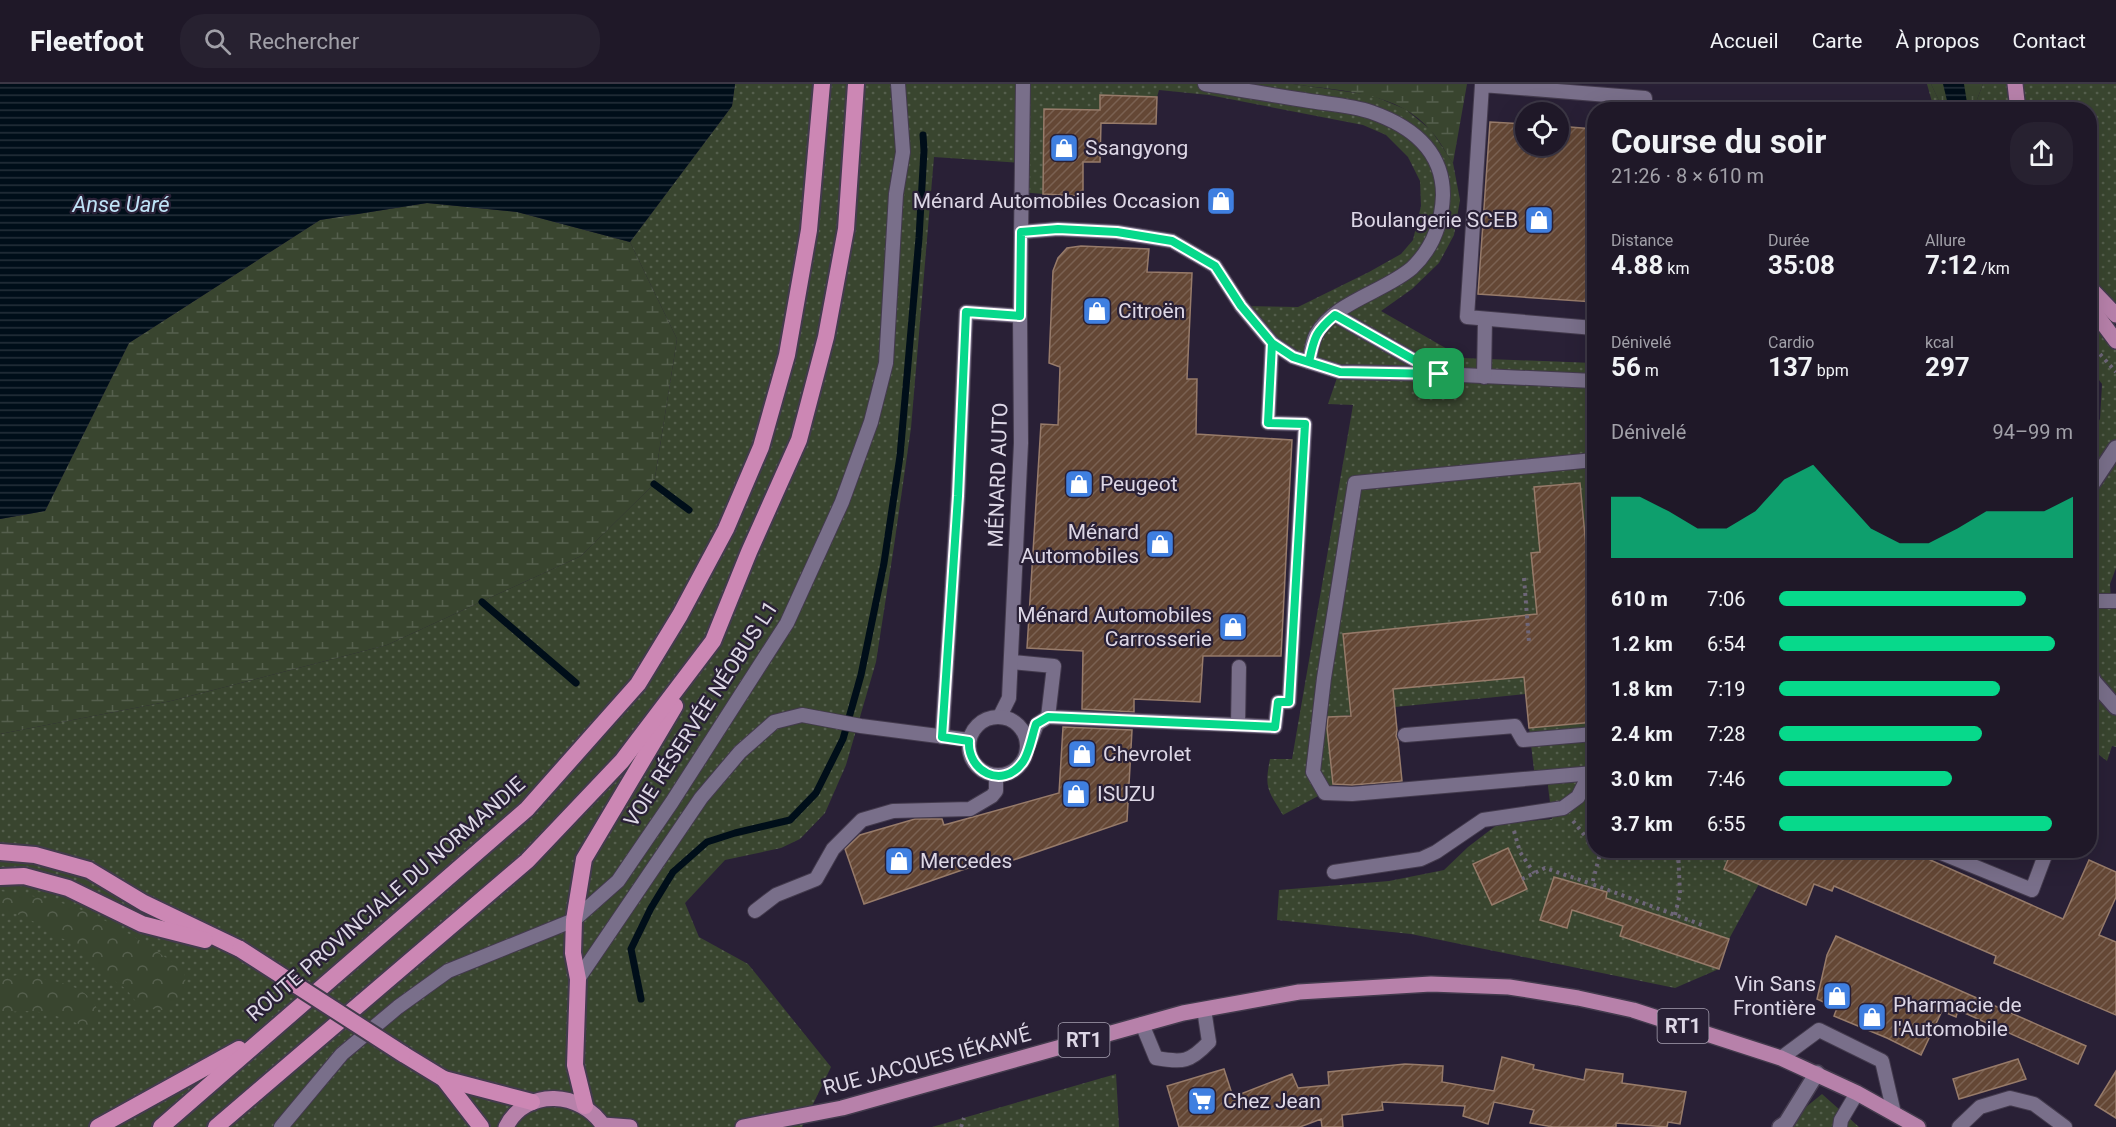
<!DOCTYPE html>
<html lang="fr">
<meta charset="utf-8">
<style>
:root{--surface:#1f1828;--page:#272130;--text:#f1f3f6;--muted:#a1a0a8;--line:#3c3745;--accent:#07d98b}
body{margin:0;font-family:Roboto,sans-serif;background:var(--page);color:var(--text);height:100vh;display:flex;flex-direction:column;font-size:22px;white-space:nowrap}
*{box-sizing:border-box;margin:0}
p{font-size:20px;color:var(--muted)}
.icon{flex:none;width:33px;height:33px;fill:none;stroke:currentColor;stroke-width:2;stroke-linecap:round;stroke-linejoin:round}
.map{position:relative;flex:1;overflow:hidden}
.panel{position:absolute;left:1587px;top:18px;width:510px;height:756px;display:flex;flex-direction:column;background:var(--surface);border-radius:24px;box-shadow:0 6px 24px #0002,0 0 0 2px var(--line)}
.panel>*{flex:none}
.buttons{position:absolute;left:1515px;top:18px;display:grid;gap:12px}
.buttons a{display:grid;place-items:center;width:54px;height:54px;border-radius:50%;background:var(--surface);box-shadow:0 6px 24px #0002,0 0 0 2px var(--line);font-size:30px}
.pin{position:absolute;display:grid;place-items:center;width:51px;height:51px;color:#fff;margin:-26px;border-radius:12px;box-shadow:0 3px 9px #0006}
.round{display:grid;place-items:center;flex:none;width:63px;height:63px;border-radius:24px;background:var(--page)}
.head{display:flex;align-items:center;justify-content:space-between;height:102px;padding:0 24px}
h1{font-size:33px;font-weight:700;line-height:45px}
.figures{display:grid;grid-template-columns:repeat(3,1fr);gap:9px;height:102px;padding:6px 24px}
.figures div{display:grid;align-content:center}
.figures b{font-size:26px;font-weight:700}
.figures small{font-size:16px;font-weight:400}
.figures p{font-size:16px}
.chart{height:168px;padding:12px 24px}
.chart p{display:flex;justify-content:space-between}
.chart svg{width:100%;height:108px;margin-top:6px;fill:var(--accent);opacity:.7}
ul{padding:0 24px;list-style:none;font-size:20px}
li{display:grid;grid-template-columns:96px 72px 1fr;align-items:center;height:45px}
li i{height:15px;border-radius:8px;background:var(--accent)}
header{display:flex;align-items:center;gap:36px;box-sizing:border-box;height:84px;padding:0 30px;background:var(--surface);border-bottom:2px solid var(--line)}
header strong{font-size:28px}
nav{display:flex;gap:33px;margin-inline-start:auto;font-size:21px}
.search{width:420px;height:54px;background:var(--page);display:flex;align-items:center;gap:15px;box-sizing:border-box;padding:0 21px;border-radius:24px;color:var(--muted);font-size:22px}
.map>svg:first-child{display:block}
</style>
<header>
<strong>Fleetfoot</strong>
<div class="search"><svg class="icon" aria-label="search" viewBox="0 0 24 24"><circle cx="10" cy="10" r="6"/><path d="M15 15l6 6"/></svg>Rechercher</div>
<nav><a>Accueil</a><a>Carte</a><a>À propos</a><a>Contact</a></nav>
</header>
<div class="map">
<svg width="2116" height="1043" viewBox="0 0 2116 1043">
<defs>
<pattern id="green-dots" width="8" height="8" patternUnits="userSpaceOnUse" patternTransform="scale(1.5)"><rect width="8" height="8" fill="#39452f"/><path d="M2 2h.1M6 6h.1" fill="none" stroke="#555f4d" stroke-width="1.8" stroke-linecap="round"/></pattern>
<pattern id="forest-crowns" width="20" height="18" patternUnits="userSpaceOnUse" patternTransform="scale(1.5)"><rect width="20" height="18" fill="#39452f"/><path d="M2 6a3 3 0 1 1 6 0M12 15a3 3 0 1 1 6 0" fill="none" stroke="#555f4d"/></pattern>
<pattern id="wetland-marsh" width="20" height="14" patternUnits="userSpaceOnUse" patternTransform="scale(1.5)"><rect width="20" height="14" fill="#39452f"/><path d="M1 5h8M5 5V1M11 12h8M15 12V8" fill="none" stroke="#555f4d"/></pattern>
<pattern id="water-rules" width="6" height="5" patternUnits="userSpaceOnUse" patternTransform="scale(1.5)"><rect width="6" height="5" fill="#000e19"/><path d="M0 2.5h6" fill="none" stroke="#25303a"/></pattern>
<pattern id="building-hatch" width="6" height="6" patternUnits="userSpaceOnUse" patternTransform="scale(1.5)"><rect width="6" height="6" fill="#644735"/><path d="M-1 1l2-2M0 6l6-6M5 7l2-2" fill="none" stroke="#7a6152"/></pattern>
</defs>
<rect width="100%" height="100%" fill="#292036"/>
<!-- green -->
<g fill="url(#green-dots)">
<path d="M 735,0 L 1293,0 L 1371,11 L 1405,25 L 1431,46 L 1453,79 L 1460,116 L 1454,151 L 1439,179 L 1412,205 L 1381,227 L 1463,274 L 1594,279 L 1594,472 L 1587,473 L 1580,399 L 1534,403 L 1540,468 L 1531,469 L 1535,508 L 1560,556 L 1527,531 L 1343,550 L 1349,609 L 1524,593 L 1526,610 L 1395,623 L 1396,628 L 1326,633 L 1333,704 L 1283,731 C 1268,706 1264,705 1270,675 L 1292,675 L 1353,321 L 1328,320 L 1339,288 L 1293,273 L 1241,222 L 1298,223 L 1369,188 L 1401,170 L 1413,156 L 1421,122 L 1420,97 L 1408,73 L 1386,51 L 1363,41 L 1209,11 L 1159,6 L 1157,13 L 1100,11 L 1100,26 L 1044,25 L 1043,110 L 1021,108 L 1021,79 L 934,73 L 911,344 L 894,462 L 876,578 L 846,681 L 825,729 L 800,755 L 781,764 L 725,776 L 685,819 L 699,853 L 748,880 L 831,983 L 802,1043 L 0,1043 L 0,650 L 171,617 L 387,561 L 581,472 L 654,400 L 677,255 L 630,158 L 732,22 Z"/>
<path d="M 1927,0 L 1931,0 L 1943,25 L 1934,25 Z"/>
<path d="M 1983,0 L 2116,0 L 2116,231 L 2090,204 L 2090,26 L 1973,26 Z"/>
<path d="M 2090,222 L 2116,257 L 2116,484 L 2110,500 L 2111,517 L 2116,522 L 2116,663 L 2112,662 L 2107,677 L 2090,664 L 2090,351 L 2100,335 L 2102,300 L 2090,284 Z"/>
<path d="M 1594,638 L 1594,766 L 1732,767 L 1724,785 L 1759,800 L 1729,855 L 1630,822 L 1620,852 L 1719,885 L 1675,904 L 1411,850 L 1277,836 L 1279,806 L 1389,797 L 1444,786 L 1468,763 L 1498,740 L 1552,735 L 1547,694 L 1535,694 L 1529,644 Z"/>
<path d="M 1116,990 L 1119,1043 L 932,1043 Z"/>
<path d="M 1822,1010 L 1859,1043 L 1780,1043 L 1786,1039 Z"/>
</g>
<!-- forest -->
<g fill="url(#forest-crowns)">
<path d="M 0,807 C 23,810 46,814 68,821 C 110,835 148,861 184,886 L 186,901 L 180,915 L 162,926 L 141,924 L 126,905 L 109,893 L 70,857 L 54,852 L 39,840 L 17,830 L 0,827 Z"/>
<path d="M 18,891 C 44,896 88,897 98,927 C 99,931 98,937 98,941 L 89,944 C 56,931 35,922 0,930 L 0,894 Z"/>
</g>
<!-- wetland -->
<g fill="url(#wetland-marsh)">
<path d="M 1293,0 L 1467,0 L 1453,79 C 1446,69 1440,57 1432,48 C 1399,7 1340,7 1293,0 Z"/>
<path d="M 1931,0 L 1983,0 L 1973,26 L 1943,25 Z"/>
<path d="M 427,119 L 517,128 L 630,158 L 677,255 L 654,400 L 581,472 L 387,561 L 171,617 L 0,650 L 0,435 L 45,427 L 129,259 L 320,136 Z"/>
</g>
<!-- water -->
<g fill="url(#water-rules)">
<path d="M 0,0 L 735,0 L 732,22 L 630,158 L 517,128 L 427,119 L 320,136 L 129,259 L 45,427 L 0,435 Z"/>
<path d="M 1943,0 L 1964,0 L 1968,25 L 1949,25 Z"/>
</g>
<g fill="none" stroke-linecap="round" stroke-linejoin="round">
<!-- stream -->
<g stroke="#000e19" stroke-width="7">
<path d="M 654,400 L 689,426"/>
<path d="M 482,518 L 576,599"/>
<path d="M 641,915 L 631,865 L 651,824 L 673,788 L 707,758 L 735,749 L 790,736 L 816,709 L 843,655 L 861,591 L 884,479 L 900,372 L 919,154 L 924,66 L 923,51"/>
</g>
</g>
<!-- building -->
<g fill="url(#building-hatch)" stroke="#977b6a" stroke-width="1.5">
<path d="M 1100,11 L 1157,13 L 1156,40 L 1101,39 L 1100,78 L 1083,78 L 1083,112 L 1043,110 L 1044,25 L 1100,26 Z"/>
<path d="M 1490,38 L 1526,40 L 1526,62 L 1558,62 L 1558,42 L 1594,45 L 1594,218 L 1478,210 Z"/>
<path d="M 1081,162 L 1149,165 L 1147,188 L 1192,189 L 1187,295 L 1197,295 L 1196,350 L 1292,356 L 1281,572 L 1203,572 L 1200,618 L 1134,615 L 1134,628 L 1082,625 L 1083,567 L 1027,564 L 1041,340 L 1058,341 L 1060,283 L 1049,279 L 1053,187 L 1058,174 L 1067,164 Z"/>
<path d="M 1580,399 L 1587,473 L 1594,472 L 1594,638 L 1529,644 L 1524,593 L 1393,605 L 1397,646 L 1396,652 L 1398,657 L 1402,697 L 1352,701 L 1333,700 L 1327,644 L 1328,633 L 1351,632 L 1343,550 L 1537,530 L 1531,469 L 1540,468 L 1534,403 Z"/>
<path d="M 1063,643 L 1132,646 L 1127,737 L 993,783 L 991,776 L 864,820 L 845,765 L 860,751 L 915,735 L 942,735 L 944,741 L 1059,709 Z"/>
<path d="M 1508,764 L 1527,805 L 1492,821 L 1473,780 Z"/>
<path d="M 1732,766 L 1908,766 L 2063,835 L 2089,776 L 2116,788 L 2116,813 L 2099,851 L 2116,858 L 2116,931 L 1994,879 L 1996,872 L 1834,802 L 1832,807 L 1814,800 L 1806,821 L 1724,785 Z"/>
<path d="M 1554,793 L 1607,808 L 1606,814 L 1729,855 L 1719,885 L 1620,852 L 1623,842 L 1572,826 L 1567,844 L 1540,836 Z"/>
<path d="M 1836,852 L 2086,962 L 2078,980 L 1958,926 L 1956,933 L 1942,927 L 1921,971 L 1887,954 L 1834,932 L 1837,924 L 1817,915 L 1827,871 Z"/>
<path d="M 1502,973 L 1534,981 L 1533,985 L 1584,996 L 1586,985 L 1623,990 L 1622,999 L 1686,1008 L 1680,1040 L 1668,1038 L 1667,1043 L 1616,1039 L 1616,1043 L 1553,1043 L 1530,1039 L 1534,1026 L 1494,1018 L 1488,1040 L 1463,1032 L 1465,1022 L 1382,1018 L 1383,1026 L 1342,1031 L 1343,1043 L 1322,1043 L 1321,1035 L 1300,1043 L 1179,1043 L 1167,1002 L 1224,985 L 1233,1013 L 1292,990 L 1298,1004 L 1329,1001 L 1328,988 L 1405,980 L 1443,982 L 1442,998 L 1494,1007 Z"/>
<path d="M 2018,975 L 2026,995 L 1959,1015 L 1953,995 Z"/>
<path d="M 2116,987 L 2116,1034 L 2095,1021 Z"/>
</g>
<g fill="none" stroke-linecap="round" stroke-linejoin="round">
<!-- service casing -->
<g stroke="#433a4d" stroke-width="16">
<g id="service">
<path d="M 1205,0 C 1238,5 1271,11 1304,16 C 1326,20 1351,21 1371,28 C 1411,42 1443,66 1443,111 C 1442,139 1433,164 1412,184 C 1384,208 1334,218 1316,251 C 1312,259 1311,269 1309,278"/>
<path d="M 1021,148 L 1058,145 L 1117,148 L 1172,157 L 1215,182 L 1241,222 L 1272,259 L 1293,273 L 1340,288 L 1439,290 L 1594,297"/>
<path d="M 1335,231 L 1437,289"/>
<path d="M 1594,244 L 1467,233 L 1482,1 L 1645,14 L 1645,26"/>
<path d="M 1484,293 L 1485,235"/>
<path d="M 1594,376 L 1355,399 L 1324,594 L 1313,688 L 1325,709 L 1352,710 L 1594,689"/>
<path d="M 2090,517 L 2116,517"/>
<path d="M 1012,578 L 1054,582 L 1048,633 L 1238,641 L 1239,583"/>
<path d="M 1000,632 L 1009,614 L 1021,359 L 1020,232 L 1023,0"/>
<circle cx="998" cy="662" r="29"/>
<path d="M 1238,641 L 1275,643 L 1278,618 L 1289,618 L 1305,340 L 1268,339 L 1272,259"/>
<path d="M 1405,651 L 1515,642 L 1523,656 L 1594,650"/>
<path d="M 942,653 L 958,412 L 966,228 L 1020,232"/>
<path d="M 1028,663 L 1037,640 L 1048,633"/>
<path d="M 1934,766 L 2032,806 L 2047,766"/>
<path d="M 1334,788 L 1421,775 L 1436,768 L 1483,736 L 1563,724 L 1578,713 L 1590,689"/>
<path d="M 755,827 L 776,811 L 816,795 L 833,765 L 862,736 L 893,727 L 970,725 L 992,712 L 996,707 L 996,692"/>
<path d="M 578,895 L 701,714 L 740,668 L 774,638 L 802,631 L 861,642 L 969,656"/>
<path d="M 1142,940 L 1156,974 C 1183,979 1190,978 1209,958 L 1204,925"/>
<path d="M 1781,974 L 1819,946 L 1882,977 L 1894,1029"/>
<path d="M 281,1043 L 342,970 L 398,923 L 448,887 L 574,836 L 618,797 L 672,718 L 787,539 L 842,418 L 871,338 L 886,279 L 896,110 L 903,68 L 898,0"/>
<path d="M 1840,1043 L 1841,1036 L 1857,1009"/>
<path d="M 1959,1043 L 1980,1023 L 2010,1014 L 2034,1020 L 2065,1043"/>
</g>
</g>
<!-- minor casing -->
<g stroke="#433a4d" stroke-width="18">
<path id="minor" d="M 1780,1043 L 1786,1039 L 1817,989"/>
</g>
<!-- tertiary casing -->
<g stroke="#433a4d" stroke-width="18">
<g id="tertiary">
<path d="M 2090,403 L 2116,364"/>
<path d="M 2090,590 L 2094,598 L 2116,623"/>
</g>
</g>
<!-- primary casing -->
<g stroke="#433a4d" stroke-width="18">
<g id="primary">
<path d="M 2015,0 L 2018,26"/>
<path d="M 2090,204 L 2116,231"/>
<path d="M 2090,222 L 2116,257"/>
<path d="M 603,1041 L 630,1043"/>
<path d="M 506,1043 C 526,1003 582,1007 604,1043"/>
<path d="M 743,1043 L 842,1024 L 1183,929 L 1299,908 L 1431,900 L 1509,903 L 1578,914 L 1633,926 L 1781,974 L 1857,1009 L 1918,1043"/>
</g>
</g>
<!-- trunk casing -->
<g stroke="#433a4d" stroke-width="20">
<g id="trunk">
<path d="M 0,768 L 35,771 L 89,786 L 144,819 L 240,865"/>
<path d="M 0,793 L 24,792 L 68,804 L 142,840 L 205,856"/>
<path d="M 403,970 L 444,995 L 532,1018"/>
<path d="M 444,995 L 481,1043"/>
<path d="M 585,1022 L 575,981 L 578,895 L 573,869 L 574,836 L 584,775 L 675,622"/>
<path d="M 98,1043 L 239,965"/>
<path d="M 161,1043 L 527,725 L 638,600 L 680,531 L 726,445 L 761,363 L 787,271 L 809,146 L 822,0"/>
<path d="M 216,1043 L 527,777 L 622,677 L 713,557 L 749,468 L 799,356 L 826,253 L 846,145 L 856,0"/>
</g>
</g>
<!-- path -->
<g stroke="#6e6679" stroke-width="4" stroke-dasharray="3 4.5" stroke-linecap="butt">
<path d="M 2090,259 L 2116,288"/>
<path d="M 1524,494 L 1529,558"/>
<path d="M 1573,737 L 1594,763"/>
<path d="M 1514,747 L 1520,768 L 1534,789"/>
<path d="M 1597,766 L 1600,770 L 1592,800 L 1702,841"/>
<path d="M 1522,795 L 1545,784 L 1592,800"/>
<path d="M 1675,831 L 1680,810 L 1678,766"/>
<path d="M 961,1043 L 964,1034"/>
</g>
<!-- service -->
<use href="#service" stroke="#796f8a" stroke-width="14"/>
<!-- minor -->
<use href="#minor" stroke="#796f8a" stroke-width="15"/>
<!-- tertiary -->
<use href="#tertiary" stroke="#796f8a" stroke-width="15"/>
<!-- primary -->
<use href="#primary" stroke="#b781aa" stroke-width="15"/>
<!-- trunk -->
<use href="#trunk" stroke="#cc87b4" stroke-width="16"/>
<!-- trunk-bridge casing -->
<g stroke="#433a4d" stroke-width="20" stroke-linecap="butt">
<path id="trunk-bridge" d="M 240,865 L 403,970"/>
</g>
<!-- trunk-bridge -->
<use href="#trunk-bridge" stroke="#cc87b4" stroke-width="16"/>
</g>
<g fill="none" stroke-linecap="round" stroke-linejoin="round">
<!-- route casing -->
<g stroke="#fff" stroke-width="12">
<path id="route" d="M 1439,290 L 1340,288 L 1293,273 L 1272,259 L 1241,222 L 1215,182 L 1172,157 L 1117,148 L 1058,145 L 1021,148 L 1020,232 L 966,228 L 958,412 L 942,653 L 969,657 C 967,687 1002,706 1022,679 C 1029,671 1032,651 1036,640 L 1048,633 L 1275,643 L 1278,618 L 1289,618 L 1305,340 L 1268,339 L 1272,259 L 1293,273 L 1309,278 C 1314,253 1316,247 1335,231 L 1439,290"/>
</g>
<!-- route -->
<use href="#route" stroke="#07d98b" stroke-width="8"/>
</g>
<!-- icons -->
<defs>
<g id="shop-square" transform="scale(1.5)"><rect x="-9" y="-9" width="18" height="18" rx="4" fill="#3f7fe0" stroke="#292036"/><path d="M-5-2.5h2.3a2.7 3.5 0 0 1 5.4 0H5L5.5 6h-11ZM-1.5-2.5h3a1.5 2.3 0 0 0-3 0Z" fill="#fff"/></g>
<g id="supermarket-square" transform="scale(1.5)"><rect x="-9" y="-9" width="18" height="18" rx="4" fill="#3f7fe0" stroke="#292036"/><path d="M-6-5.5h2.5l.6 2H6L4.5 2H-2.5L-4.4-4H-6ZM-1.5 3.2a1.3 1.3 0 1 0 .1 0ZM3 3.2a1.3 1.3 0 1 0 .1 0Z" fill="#fff"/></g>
</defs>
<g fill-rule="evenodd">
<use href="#shop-square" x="1064" y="64"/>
<use href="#shop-square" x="1221" y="117"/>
<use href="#shop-square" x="1539" y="136"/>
<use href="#shop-square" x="1097" y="227"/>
<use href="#shop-square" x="1079" y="400"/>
<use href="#shop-square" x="1160" y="460"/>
<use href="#shop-square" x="1233" y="543"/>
<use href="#shop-square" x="1082" y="670"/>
<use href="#shop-square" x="1076" y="710"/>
<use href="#shop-square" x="899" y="777"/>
<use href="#shop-square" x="1837" y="912"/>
<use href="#shop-square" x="1872" y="933"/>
<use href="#supermarket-square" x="1202" y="1017"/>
</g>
<g text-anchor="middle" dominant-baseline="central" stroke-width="4.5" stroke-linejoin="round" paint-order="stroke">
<!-- shield labels -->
<g fill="#292036" stroke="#a7a0b1" stroke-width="1.5">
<rect x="1657.5" y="925" width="51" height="34" rx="4.5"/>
<rect x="1058.5" y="939" width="51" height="34" rx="4.5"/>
</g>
<g font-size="20" font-weight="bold" fill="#ddd7e6">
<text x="1683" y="942">RT1</text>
<text x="1084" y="956">RT1</text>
</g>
<!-- poi labels -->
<g font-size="21" fill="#ddd7e6" stroke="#292036" text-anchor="start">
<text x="1085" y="64">Ssangyong</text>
<text x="1200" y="117" text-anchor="end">Ménard Automobiles Occasion</text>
<text x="1518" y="136" text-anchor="end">Boulangerie SCEB</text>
<text x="1118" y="227">Citroën</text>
<text x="1100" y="400">Peugeot</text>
<text x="1139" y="448" text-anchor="end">Ménard<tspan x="1139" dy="24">Automobiles</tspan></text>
<text x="1212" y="531" text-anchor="end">Ménard Automobiles<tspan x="1212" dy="24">Carrosserie</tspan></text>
<text x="1103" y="670">Chevrolet</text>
<text x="1097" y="710">ISUZU</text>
<text x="920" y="777">Mercedes</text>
<text x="1816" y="900" text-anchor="end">Vin Sans<tspan x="1816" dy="24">Frontière</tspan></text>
<text x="1893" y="921">Pharmacie de<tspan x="1893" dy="24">l'Automobile</tspan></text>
<text x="1223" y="1017">Chez Jean</text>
</g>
<!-- street labels -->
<g font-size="21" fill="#ddd7e6" stroke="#292036">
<text transform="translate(998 391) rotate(-88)">MÉNARD AUTO</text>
<text transform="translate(701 630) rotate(-57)">VOIE RÉSERVÉE NÉOBUS L1</text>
<text transform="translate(386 815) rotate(-41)">ROUTE PROVINCIALE DU NORMANDIE</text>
<text transform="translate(927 977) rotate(-15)">RUE JACQUES IÉKAWÉ</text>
</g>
<!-- water labels -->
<g font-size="22" font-style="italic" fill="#bfe3f7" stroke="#292036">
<text x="121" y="120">Anse Uaré</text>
</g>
</g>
</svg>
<div class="buttons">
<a><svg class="icon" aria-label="locate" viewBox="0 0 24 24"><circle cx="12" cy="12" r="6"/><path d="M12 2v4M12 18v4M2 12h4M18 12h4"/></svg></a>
</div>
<div class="pin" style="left:1439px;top:290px;background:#1e9e55"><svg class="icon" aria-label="arrive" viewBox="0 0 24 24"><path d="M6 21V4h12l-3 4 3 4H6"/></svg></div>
<section class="panel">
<div class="head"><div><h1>Course du soir</h1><p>21:26 · 8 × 610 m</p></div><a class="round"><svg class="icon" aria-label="share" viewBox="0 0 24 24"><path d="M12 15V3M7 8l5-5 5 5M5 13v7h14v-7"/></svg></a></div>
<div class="figures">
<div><p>Distance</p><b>4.88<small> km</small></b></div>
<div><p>Durée</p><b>35:08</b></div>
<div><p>Allure</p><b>7:12<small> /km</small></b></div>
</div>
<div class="figures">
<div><p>Dénivelé</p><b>56<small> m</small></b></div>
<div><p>Cardio</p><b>137<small> bpm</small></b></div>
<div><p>kcal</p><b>297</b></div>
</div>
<div class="chart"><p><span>Dénivelé</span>94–99 m</p>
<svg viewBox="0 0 160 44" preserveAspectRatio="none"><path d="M0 44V19L10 19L20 25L30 32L40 32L50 25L60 12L70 6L80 19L90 32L100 38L110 38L120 32L130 25L140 25L150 25L160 19V44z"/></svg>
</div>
<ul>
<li><b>610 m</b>7:06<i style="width:84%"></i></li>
<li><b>1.2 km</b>6:54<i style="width:94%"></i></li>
<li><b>1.8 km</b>7:19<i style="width:75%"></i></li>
<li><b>2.4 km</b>7:28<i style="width:69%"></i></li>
<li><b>3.0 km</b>7:46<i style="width:59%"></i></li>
<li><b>3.7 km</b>6:55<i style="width:93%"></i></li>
</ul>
</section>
</div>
